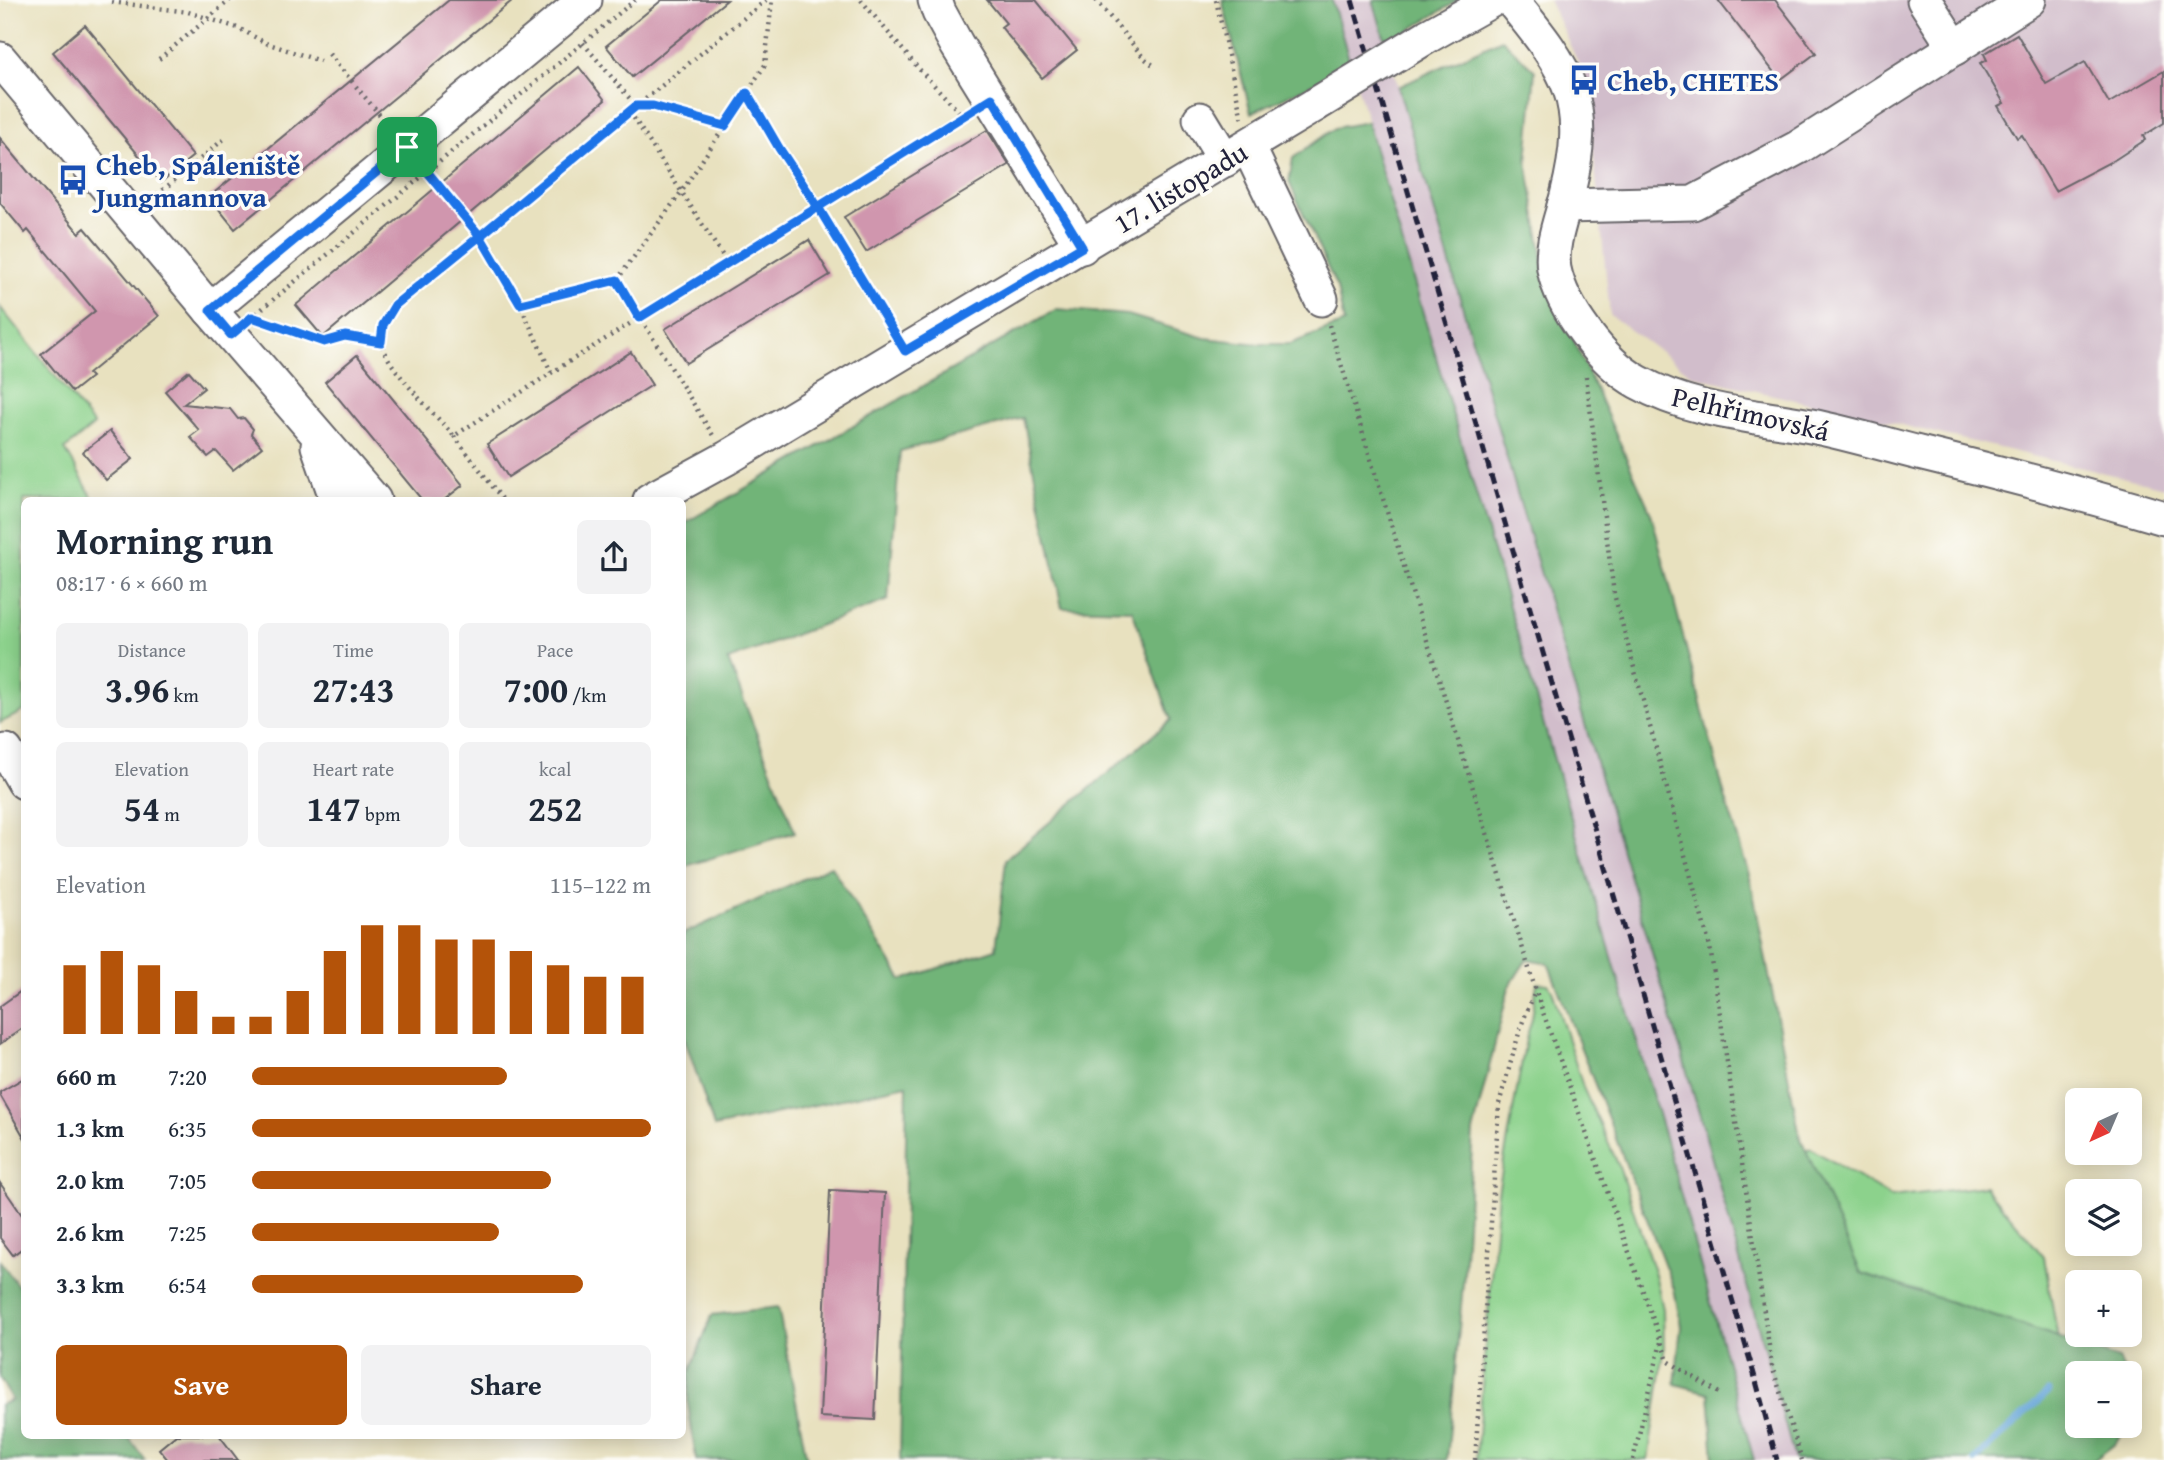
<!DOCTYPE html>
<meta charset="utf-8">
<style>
:root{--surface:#fff;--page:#f2f2f3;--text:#1f2937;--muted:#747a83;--accent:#b45309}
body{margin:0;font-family:"Gentium Book Plus",serif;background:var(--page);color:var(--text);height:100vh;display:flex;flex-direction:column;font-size:26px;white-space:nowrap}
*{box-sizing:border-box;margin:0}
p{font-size:23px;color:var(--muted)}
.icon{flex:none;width:38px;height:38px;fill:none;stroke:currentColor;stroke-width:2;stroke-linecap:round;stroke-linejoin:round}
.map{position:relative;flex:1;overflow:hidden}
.drawer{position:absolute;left:21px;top:497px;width:665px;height:942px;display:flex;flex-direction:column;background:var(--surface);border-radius:10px;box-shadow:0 4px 18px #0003}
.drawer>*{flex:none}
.needle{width:46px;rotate:224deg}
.fabs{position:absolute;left:2065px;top:1088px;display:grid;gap:14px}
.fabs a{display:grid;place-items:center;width:77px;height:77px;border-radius:10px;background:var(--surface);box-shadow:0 4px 18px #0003;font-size:35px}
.pin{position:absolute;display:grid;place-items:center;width:60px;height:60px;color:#fff;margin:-30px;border-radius:14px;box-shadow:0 4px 10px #0006}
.round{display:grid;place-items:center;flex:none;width:74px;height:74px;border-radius:10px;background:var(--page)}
.headline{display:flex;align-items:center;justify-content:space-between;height:119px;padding:0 35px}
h1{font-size:38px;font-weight:700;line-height:52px}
.stats{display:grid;grid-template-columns:repeat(3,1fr);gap:10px;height:119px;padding:7px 35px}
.stats div{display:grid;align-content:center;border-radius:10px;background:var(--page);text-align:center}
.stats b{font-size:35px;font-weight:700}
.stats small{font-size:19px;font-weight:400}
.stats p{font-size:19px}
.chart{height:196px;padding:14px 35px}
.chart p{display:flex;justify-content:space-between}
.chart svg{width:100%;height:126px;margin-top:7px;stroke:var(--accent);stroke-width:6}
.cta{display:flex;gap:14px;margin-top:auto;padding:14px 35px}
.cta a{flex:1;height:80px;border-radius:10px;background:var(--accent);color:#fff;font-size:28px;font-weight:700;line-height:80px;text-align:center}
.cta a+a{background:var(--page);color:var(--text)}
ul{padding:0 35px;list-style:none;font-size:23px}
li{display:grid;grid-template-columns:112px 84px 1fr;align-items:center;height:52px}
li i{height:18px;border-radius:9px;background:var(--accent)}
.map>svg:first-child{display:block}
</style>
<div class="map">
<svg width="2164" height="1460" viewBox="0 0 2164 1460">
<rect width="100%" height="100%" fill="#fdfcf7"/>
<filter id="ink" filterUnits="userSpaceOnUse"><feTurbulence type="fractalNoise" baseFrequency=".0143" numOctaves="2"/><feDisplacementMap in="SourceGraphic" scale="14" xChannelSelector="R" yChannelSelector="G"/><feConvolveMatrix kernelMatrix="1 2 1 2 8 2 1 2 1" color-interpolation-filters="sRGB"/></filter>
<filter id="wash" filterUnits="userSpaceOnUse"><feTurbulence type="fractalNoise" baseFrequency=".00686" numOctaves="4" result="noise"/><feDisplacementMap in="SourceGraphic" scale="28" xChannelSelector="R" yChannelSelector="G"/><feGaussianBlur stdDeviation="1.57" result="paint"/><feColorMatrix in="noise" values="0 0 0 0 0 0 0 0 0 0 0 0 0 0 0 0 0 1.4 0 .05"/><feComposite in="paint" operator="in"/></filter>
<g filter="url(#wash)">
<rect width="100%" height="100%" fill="#e8e1bf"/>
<!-- industrial -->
<g fill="#d1bdcb">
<path d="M 1332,0 L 1373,0 L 1704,1130 L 1795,1460 L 1754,1460 L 1666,1141 Z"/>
<path d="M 1549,0 L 2164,0 L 2164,487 L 1693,376 L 1610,315 L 1586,80 Z"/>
</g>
<!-- green -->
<g fill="#8cd28c" stroke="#577a64" stroke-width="2">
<path d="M 0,307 L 94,425 L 65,449 L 94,500 L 24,500 L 24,711 L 0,723 Z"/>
<path d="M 1537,983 L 1548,984 L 1552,990 L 1584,1090 L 1618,1164 L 1656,1278 L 1663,1309 L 1664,1352 L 1648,1460 L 1476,1460 L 1498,1193 L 1526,1039 L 1532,1019 Z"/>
<path d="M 1810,1148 L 1891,1197 L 1985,1186 L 2044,1257 L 2061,1356 L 1810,1264 L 1847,1241 L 1793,1155 Z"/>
</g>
<!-- forest -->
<g fill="#71b478" stroke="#4a6b5a" stroke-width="2">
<path d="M 1222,0 L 1332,0 L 1351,66 L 1251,113 Z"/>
<path d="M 1373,0 L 1459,0 L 1393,40 L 1384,37 Z"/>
<path d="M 1502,39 L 1535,71 L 1527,161 L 1546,278 L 1651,513 L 1724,793 L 1751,882 L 1800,1137 L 1861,1273 L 2058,1337 L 2118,1359 L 2127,1374 L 2077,1374 L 2077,1426 L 2126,1426 L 2116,1443 L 2094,1460 L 1795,1460 L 1704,1130 L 1398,87 Z"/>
<path d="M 1367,122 L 1666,1141 L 1754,1460 L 1714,1460 L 1709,1393 L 1675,1384 L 1681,1326 L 1674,1289 L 1548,963 L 1527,959 L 1509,987 L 1473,1132 L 1464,1273 L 1447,1460 L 900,1460 L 907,1085 L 714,1127 L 683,1033 L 683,934 L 831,866 L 902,980 L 996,949 L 1006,859 L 1171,720 L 1132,610 L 1062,608 L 1023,418 L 900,451 L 888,600 L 728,660 L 795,832 L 683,867 L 683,524 L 1057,309 L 1128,315 L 1205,338 L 1259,344 L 1290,344 L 1344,323 L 1337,288 L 1289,182 L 1293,158 L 1335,128 Z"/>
<path d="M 0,1261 L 24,1294 L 24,1435 L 127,1435 L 145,1460 L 0,1460 L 0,1405 L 12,1400 L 0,1378 Z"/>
<path d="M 778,1307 L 807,1460 L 696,1460 L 688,1404 L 689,1374 L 712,1315 Z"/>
</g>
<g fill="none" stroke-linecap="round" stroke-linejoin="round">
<!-- stream -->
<path stroke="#64a4d7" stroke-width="7" d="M 1975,1460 L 2048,1392"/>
</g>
<g id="blocks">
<!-- building -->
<g fill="#d096ae">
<path d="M 449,0 L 513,0 L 235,229 L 209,197 Z"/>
<path d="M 662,0 L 727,0 L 632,77 L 606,46 Z"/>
<path d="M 987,0 L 1036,0 L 1077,50 L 1042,78 L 1001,27 L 1006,23 Z"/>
<path d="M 1718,0 L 1775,0 L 1816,53 L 1780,80 Z"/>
<path d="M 85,25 L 193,156 L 161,182 L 53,52 Z"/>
<path d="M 2017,34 L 2046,84 L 2085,62 L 2109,103 L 2164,71 L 2164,123 L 2143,136 L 2145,140 L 2116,159 L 2055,191 L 2022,135 L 2017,138 L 1998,106 L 2004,103 L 1980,63 L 1987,60 L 1984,54 Z"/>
<path d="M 579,67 L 605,100 L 323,337 L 296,305 Z"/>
<path d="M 987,130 L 1009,165 L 866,252 L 844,217 Z"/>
<path d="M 0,138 L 79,233 L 85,228 L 159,316 L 88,374 L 91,377 L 72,392 L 41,354 L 95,311 L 28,230 L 25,233 L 0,203 Z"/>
<path d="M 809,240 L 830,275 L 686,363 L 665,329 Z"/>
<path d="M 631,352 L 652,385 L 508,477 L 487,444 Z"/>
<path d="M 357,355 L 463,485 L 444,500 L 422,500 L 325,382 Z"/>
<path d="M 189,371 L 204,388 L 184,404 L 230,409 L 238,419 L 244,418 L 253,429 L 251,434 L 262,447 L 233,470 L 216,451 L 208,457 L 190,437 L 199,430 L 165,391 Z"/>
<path d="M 110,431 L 133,459 L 106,480 L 83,452 Z"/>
<path d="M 24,989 L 24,1027 L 0,1044 L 0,1006 Z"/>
<path d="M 24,1078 L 24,1137 L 0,1095 L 0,1092 Z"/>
<path d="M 0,1183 L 24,1218 L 24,1247 L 13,1255 L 0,1238 Z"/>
<path d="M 830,1190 L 885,1193 L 875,1420 L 820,1417 Z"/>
<path d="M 176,1435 L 219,1435 L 238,1460 L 168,1460 L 159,1449 Z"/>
</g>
</g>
</g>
<g filter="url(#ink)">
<use href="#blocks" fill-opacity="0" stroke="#676569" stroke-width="2"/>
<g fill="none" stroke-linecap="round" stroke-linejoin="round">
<!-- minor casing -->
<g stroke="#676569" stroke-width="37">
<g id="minor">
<path d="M 935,0 L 939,12 L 957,45 L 1082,247"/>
<path d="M 1511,0 C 1570,72 1591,101 1567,196 C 1561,219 1550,246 1554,269 C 1562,308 1603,363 1638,382 C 1692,412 1751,415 1811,426 C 1847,433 1883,444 1919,453 C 2001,473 2083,494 2164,518"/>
<path d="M 1924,0 L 1955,48"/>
<path d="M 1428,36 L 1492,0"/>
<path d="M 0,59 L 210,310 L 374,500"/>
<path d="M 1200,119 L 1225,160"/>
<path d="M 1248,146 L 1321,299"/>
<path d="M 1564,206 L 1693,203 L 1799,147 L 2029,0"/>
<path d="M 210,310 L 585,0"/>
<path d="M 318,446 L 337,500"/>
<path d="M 650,500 L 727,458 L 1315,105"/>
<path d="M 6,751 L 24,782"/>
</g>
</g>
<!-- path -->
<g stroke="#676569" stroke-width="4.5" stroke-dasharray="2 5" stroke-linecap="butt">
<path d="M 766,0 L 395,305 C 388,316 380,326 381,340 C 383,365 437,416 454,436 L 551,373 L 967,113"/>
<path d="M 861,0 L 918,68 L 963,116"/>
<path d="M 1096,0 L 1144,58 L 1153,65"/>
<path d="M 1216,0 L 1242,119"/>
<path d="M 112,2 L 188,12 L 238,28 L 266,43 L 320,61"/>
<path d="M 583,43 L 636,106 L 653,106 L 725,126"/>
<path d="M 329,54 L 389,126"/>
<path d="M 159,59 L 230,0"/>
<path d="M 747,93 L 892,330"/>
<path d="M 630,112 L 728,264"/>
<path d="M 426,170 L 480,236 L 513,289 L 551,372"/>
<path d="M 152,199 L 224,139"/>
<path d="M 617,280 L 682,191 L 765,65 L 772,0"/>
<path d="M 520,304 L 588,286 L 617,280 L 714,437"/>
<path d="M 251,318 L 635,0"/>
<path d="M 254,318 L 324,342 L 345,336 L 381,342"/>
<path d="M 1329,325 L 1540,1004 L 1668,1361 L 1719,1393"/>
<path d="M 1586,376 L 1614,594 L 1710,947 L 1772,1366 L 1802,1460"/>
<path d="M 454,436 L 503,500"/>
<path d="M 1475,1460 L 1499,1104 L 1521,1026 L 1535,992"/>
<path d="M 1633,1460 L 1661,1342"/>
</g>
<!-- minor -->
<use href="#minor" stroke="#fff" stroke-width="33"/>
<!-- rail -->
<path stroke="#22223b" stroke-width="5" stroke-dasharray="10 5" stroke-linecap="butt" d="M 1352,0 L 1756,1381 L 1777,1460"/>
<!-- minor-bridge casing -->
<g stroke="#676569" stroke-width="37" stroke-linecap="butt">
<path id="minor-bridge" d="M 1315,105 L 1428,36"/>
</g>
<!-- minor-bridge -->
<use href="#minor-bridge" stroke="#fff" stroke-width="33"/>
</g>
</g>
<g fill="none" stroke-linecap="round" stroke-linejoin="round" filter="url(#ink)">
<!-- route casing -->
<g stroke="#fff" stroke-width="14">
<path id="route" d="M 407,147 L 210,310 L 231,335 L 252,317 L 324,342 L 345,336 L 381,342 L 383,325 L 395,305 L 480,236 L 520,304 L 617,280 L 639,318 L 818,207 L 905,351 L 1082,247 L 992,98 L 818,207 L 779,148 L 747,93 L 725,126 L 653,106 L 636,106 L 480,236 L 407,147"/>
</g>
<!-- route -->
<use href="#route" stroke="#1a73e8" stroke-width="9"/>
</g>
<!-- icons -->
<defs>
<g id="bus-bare" transform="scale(2.415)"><path d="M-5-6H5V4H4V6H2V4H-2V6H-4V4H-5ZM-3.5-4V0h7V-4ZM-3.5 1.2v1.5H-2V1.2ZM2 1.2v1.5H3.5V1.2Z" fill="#1a4fb4" stroke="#fdfcf7" stroke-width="2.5" paint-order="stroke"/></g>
</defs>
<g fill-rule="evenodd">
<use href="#bus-bare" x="1584" y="80"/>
<use href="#bus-bare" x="73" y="180"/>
</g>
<g text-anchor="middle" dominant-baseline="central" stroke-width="7" stroke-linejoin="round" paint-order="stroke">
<!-- transit labels -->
<g font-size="28" font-weight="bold" fill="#164399" stroke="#fdfcf7" text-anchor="start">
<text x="1607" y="80">Cheb, CHETES</text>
<text x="96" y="164">Cheb, Spáleniště<tspan x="96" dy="32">Jungmannova</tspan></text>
</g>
<!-- street labels -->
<g font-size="28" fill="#22223b" stroke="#fdfcf7">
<text transform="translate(1180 187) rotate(-31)">17. listopadu</text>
<text transform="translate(1751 413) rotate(13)">Pelhřimovská</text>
</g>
</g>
</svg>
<div class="fabs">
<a><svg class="needle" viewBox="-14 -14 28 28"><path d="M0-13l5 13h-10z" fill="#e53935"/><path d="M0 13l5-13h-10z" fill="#747a83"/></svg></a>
<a><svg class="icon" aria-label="layers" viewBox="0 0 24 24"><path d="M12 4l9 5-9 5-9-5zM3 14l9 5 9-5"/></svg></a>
<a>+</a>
<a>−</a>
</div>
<div class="pin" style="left:407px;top:147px;background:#1e9e55"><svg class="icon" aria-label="arrive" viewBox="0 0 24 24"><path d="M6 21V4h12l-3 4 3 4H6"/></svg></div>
<section class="drawer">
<div class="headline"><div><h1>Morning run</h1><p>08:17 · 6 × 660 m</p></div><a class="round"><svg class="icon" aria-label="share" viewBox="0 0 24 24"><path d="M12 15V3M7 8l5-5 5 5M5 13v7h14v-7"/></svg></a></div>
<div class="stats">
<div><p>Distance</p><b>3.96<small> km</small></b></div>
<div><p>Time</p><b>27:43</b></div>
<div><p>Pace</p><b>7:00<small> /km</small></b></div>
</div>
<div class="stats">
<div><p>Elevation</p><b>54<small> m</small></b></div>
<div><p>Heart rate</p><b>147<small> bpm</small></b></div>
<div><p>kcal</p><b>252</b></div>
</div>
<div class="chart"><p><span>Elevation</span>115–122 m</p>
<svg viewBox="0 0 160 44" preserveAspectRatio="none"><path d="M5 44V20M15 44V15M25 44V20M35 44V29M45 44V38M55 44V38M65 44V29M75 44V15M85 44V6M95 44V6M105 44V11M115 44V11M125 44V15M135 44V20M145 44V24M155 44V24"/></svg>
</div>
<ul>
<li><b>660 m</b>7:20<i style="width:64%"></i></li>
<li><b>1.3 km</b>6:35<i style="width:100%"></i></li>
<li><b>2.0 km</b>7:05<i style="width:75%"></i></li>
<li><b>2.6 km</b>7:25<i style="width:62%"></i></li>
<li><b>3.3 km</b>6:54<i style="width:83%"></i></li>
</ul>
<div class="cta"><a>Save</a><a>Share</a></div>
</section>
</div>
